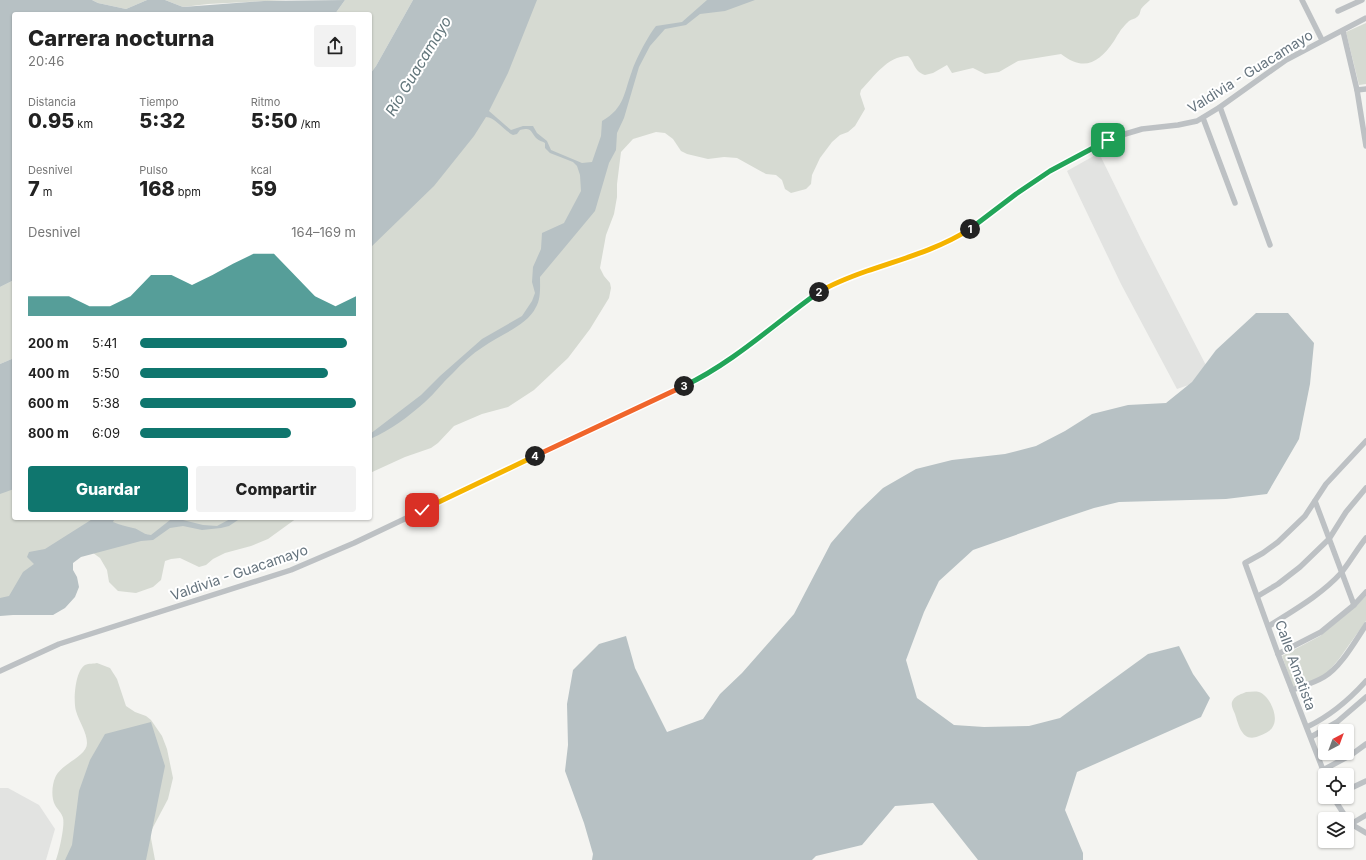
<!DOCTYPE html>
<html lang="es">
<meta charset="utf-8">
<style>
:root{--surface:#fff;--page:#f2f2f2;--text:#222;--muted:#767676;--accent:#0f766e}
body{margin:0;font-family:Inter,sans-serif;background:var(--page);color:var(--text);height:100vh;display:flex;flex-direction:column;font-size:15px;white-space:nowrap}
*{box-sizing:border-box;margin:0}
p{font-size:13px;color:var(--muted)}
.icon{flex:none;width:22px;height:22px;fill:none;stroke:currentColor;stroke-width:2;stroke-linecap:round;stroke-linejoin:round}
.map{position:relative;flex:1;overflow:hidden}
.drawer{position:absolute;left:12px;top:12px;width:360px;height:508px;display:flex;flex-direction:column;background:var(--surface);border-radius:4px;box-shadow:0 1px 3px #0004}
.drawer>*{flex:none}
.needle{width:26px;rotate:41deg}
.tools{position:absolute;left:1318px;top:724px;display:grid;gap:8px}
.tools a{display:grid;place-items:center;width:36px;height:36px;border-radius:4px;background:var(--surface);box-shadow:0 1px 3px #0004;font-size:20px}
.pin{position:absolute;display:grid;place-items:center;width:34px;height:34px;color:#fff;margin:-17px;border-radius:8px;box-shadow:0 2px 6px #0006}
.km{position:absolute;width:20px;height:20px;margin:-10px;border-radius:50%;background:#222;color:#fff;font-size:11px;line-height:20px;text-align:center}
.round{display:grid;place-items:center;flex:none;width:42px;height:42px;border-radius:4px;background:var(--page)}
.headline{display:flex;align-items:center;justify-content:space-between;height:68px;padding:0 16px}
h1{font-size:22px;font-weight:800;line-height:30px}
.metrics{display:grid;grid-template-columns:repeat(3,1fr);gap:6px;height:68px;padding:4px 16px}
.metrics div{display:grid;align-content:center}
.metrics b{font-size:20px;font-weight:800}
.metrics small{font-size:11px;font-weight:400}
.metrics p{font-size:11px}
.chart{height:112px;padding:8px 16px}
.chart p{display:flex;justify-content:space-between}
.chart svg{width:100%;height:72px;margin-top:4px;fill:var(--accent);opacity:.7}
.action{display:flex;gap:8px;margin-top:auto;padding:8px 16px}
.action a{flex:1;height:46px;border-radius:4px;background:var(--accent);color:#fff;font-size:16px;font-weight:800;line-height:46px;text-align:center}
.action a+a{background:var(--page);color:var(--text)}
ul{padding:0 16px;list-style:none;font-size:13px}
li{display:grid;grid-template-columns:64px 48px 1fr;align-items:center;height:30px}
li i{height:10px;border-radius:5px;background:var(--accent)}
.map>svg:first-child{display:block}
</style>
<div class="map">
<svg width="1366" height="860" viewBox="0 0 1366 860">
<rect width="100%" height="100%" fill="#f4f4f1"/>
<!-- built -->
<g fill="#e2e3e1">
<path d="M 1099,153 L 1141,239 L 1212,377 L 1177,389 L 1121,284 L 1067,171 Z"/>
<path d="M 0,788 L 8,788 L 39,805 L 55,829 L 46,860 L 0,860 Z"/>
</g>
<!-- green -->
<g fill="#d6dad2">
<path d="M 92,0 L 147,0 L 126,9 L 98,3 Z"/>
<path d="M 165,0 L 286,0 L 208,4 L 183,7 Z"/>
<path d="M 345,0 L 413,0 L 376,66 L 370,74 L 370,14 L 335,14 Z"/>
<path d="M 530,0 L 1150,0 C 1147,3 1143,6 1141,9 C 1140,12 1140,15 1137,17 C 1135,19 1132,19 1129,21 C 1126,24 1121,29 1119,33 C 1117,35 1116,38 1114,41 C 1099,63 1084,72 1061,54 L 1018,61 L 999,72 L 985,74 L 973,68 L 952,73 L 947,65 L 933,73 L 925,75 C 913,71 915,62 908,56 C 887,56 874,77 861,90 L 860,94 L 865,109 L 855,126 L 848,132 L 840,135 L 832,142 L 820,158 L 812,175 L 811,184 L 806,189 L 791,193 L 785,189 L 782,180 L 776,175 L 766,174 L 737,158 L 724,157 L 708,159 L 687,154 L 681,151 L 673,139 L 665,133 L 656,132 L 633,139 L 621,152 L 617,184 L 617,197 L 614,214 L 606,235 L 600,268 L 604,276 L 610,283 L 611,288 L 609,298 L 590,329 L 568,358 L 534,390 L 508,407 L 482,414 L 454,426 L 438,443 L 431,448 L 405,457 L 370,473 L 370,238 Z"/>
<path d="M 1366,23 L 1366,84 L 1359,85 L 1346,32 Z"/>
<path d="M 14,280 L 14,358 L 0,364 L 0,287 Z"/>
<path d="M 14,483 L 14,518 L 297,518 L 268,539 L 251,546 L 225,553 L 213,559 L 206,565 L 199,567 L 180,558 L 171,559 L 165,561 L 161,580 L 153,587 L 136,593 L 118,591 L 109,582 L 107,570 L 100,558 L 89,550 L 0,615 L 0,488 Z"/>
<path d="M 1366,596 L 1366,621 L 1339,659 L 1327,673 L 1315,680 L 1293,687 L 1282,656 L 1320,636 L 1355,607 Z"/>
<path d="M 97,663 L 110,668 L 117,679 L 126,706 L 135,712 L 146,716 L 151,720 L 162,736 L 167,749 L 173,778 L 168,799 L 150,833 L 155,860 L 56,860 C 59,852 65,826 63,818 C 62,813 57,809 55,805 C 51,798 52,785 55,778 C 61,763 87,757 87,743 C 87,732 79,722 76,711 C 73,701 75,671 85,665 C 89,663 94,664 97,663 Z"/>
<path d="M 1246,692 C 1250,692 1255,691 1259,692 C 1270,696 1280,718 1272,728 C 1269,732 1264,734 1259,736 C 1243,743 1239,727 1235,714 C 1233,709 1230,704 1233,700 C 1236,695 1242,694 1246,692 Z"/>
</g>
<!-- water -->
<g fill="#b7c1c4">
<path d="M 0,0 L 92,0 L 98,3 L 126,9 L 147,0 L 165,0 L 183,7 L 264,1 L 345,0 L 335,14 L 14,14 L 14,280 L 0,287 Z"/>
<path d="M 413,0 L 537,0 L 508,73 L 489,111 L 511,130 L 523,126 L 533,126 L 537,133 L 547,141 L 551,150 L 582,163 L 592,162 L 601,136 L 602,121 C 625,108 624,92 632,71 C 636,59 648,36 656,26 L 682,22 L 707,0 L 755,0 L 725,11 L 700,14 L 686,25 L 665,29 L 650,46 L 639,67 L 624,118 L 617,133 L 616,150 L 609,163 L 595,211 L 540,277 C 540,286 541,299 536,307 C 527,326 499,335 483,347 C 472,354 462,363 453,373 C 443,382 435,393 425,402 C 408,417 391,430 370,439 L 370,434 L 421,395 L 440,376 L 482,339 L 522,316 L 532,301 L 535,293 L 532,282 L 533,267 L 541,249 L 542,233 L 564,223 L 581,191 L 580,175 L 577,166 L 573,162 L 550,153 L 545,148 L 545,143 C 542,141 539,141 536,138 C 530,131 532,127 520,130 L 517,134 L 513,135 C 504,131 495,117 486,117 L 474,136 L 434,186 L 370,248 L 370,74 L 376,66 Z"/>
<path d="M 1256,313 L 1288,313 L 1314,343 L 1310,384 L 1299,439 L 1267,494 L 1226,499 L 1119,502 L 1094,508 L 1061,519 L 973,550 L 939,581 L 924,612 L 906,660 L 917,698 L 954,725 L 984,727 L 1029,726 L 1060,718 L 1148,654 L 1179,646 L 1193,674 L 1210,698 L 1201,717 L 1077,772 L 1065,810 L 1083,853 L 1083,860 L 978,860 L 933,803 L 895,806 L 862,845 L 816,856 L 812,860 L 592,860 L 593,854 L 584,823 L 565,771 L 568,745 L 567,704 L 573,670 L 599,644 L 626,636 L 635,668 L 667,732 L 703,719 L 720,694 L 742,673 L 794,614 L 831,543 L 857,513 L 883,488 L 916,469 L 952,460 L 1005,454 L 1036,446 L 1065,431 L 1092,414 L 1128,405 L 1166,403 L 1192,382 L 1216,350 Z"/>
<path d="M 14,358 L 14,489 L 0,494 L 0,364 Z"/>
<path d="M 94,518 L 115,518 L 113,522 C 120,525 126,526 133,528 C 140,529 141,534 151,535 L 170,520 L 179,519 L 203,525 L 217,526 L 232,518 L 241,518 L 229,526 L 221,528 L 202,530 L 183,526 L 170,528 L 153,540 L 141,541 L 81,557 L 73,563 L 73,570 L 77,577 L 79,587 L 75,597 L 65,608 L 53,615 L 13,615 L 0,616 L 0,598 L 9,596 L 23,572 L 34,564 L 27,557 L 29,552 L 45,549 Z"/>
<path d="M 151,722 L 165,766 L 146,860 L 65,860 L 72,845 L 79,791 L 90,760 L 105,734 Z"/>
</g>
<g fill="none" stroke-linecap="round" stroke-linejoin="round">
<!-- minor -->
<g stroke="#bdc1c4" stroke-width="5.5">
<path d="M 1302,0 L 1322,40"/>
<path d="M 1338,11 L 1362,0"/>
<path d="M 1343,31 L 1357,90 L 1366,146"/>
<path d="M 1357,90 L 1366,89"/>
<path d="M 1220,107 L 1270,245"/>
<path d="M 1203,118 L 1235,203"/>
<path d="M 1315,501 L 1354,605"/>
<path d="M 1258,596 L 1278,584 L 1300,567 L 1329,539 L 1346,512 L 1366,488"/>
<path d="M 1269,626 C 1294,610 1321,595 1341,573 C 1350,562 1357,549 1366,538"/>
<path d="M 1278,654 L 1321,632 L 1354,605 L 1366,592"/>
<path d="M 0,671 L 59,644 L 291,570 L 354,543 L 690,383 C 721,367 748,347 776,326 C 794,311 812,295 833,284 L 934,248 L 951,240 L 975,225 L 1016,194 L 1050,171 L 1115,137 L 1142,129 L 1178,125 L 1197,121 L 1220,107 L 1286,60 L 1366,18"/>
<path d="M 1292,690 C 1303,686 1314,683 1324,677 C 1341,667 1355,641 1366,625"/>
<path d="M 1307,727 C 1330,716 1349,700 1366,681"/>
<path d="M 1311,737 L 1337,722 L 1366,697"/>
<path d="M 1323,770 L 1351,755 L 1366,744"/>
<path d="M 1325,775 L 1278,654 L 1245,563 L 1263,553 L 1278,542 L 1305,516 L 1326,484 L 1366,441"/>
<path d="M 1347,790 L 1366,781"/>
<path d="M 1333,797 L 1347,819"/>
<path d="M 1347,819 L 1351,824 L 1366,833"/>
<path d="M 1351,824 L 1366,815"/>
</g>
</g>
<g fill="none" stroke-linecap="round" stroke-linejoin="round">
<!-- split-1 casing -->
<g stroke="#fff" stroke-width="8">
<path id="split-1" d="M 970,229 L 1016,194 L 1050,171 L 1108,140"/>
</g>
<!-- split-2 casing -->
<g stroke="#fff" stroke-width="8">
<path id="split-2" d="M 819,292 C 834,283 850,277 867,271 C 902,259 939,249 970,229"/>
</g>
<!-- split-3 casing -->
<g stroke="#fff" stroke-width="8">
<path id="split-3" d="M 684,386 C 734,362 774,324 819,292"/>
</g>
<!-- split-4 casing -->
<g stroke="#fff" stroke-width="8">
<path id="split-4" d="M 535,456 L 684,386"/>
</g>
<!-- split-5 casing -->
<g stroke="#fff" stroke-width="8">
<path id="split-5" d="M 422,510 L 535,456"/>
</g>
<!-- split-1 -->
<use href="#split-1" stroke="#22a559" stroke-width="5"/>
<!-- split-2 -->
<use href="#split-2" stroke="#f5b400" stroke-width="5"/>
<!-- split-3 -->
<use href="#split-3" stroke="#22a559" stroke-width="5"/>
<!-- split-4 -->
<use href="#split-4" stroke="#f0652b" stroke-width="5"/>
<!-- split-5 -->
<use href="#split-5" stroke="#f5b400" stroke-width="5"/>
</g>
<g text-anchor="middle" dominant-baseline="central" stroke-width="4" stroke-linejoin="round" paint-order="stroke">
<!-- street labels -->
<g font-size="14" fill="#66747e" stroke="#fff">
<text transform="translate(1250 71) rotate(-32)">Valdivia - Guacamayo</text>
<text transform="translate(239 572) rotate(-19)">Valdivia - Guacamayo</text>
<text transform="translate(1296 665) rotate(70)">Calle Amatista</text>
</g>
<!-- water labels -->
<g font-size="15" font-style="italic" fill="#62767b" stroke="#fff">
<text transform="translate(418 66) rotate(-59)">Río Guacamayo</text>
</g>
</g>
</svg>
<div class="tools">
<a><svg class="needle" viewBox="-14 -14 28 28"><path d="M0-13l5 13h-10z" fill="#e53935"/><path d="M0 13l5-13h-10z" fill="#767676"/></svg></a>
<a><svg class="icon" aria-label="locate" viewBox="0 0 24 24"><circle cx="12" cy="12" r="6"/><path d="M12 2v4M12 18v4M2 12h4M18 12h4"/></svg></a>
<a><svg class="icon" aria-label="layers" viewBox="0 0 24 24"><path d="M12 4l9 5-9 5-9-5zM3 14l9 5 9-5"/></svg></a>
</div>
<div class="pin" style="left:1108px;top:140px;background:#1e9e55"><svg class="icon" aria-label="arrive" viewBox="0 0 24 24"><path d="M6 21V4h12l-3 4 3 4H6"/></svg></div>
<div class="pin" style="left:422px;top:510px;background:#d93025"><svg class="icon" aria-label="check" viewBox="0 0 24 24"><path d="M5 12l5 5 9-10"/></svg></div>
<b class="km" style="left:970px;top:229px">1</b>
<b class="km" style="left:819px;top:292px">2</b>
<b class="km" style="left:684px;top:386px">3</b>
<b class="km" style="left:535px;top:456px">4</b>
<section class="drawer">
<div class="headline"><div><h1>Carrera nocturna</h1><p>20:46</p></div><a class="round"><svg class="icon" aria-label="share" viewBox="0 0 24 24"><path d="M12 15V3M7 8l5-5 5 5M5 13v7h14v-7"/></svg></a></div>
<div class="metrics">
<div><p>Distancia</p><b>0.95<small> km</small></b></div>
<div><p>Tiempo</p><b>5:32</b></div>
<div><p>Ritmo</p><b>5:50<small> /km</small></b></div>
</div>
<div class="metrics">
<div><p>Desnivel</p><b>7<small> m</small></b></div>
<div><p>Pulso</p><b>168<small> bpm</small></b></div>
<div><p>kcal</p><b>59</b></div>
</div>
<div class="chart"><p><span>Desnivel</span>164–169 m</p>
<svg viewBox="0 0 160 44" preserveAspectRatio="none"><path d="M0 44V32L10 32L20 32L30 38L40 38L50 32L60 19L70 19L80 25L90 19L100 12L110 6L120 6L130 19L140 32L150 38L160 32V44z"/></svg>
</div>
<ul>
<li><b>200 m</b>5:41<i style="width:96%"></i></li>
<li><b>400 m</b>5:50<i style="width:87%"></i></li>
<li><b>600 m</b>5:38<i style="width:100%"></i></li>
<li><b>800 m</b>6:09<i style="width:70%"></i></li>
</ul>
<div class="action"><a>Guardar</a><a>Compartir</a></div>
</section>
</div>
